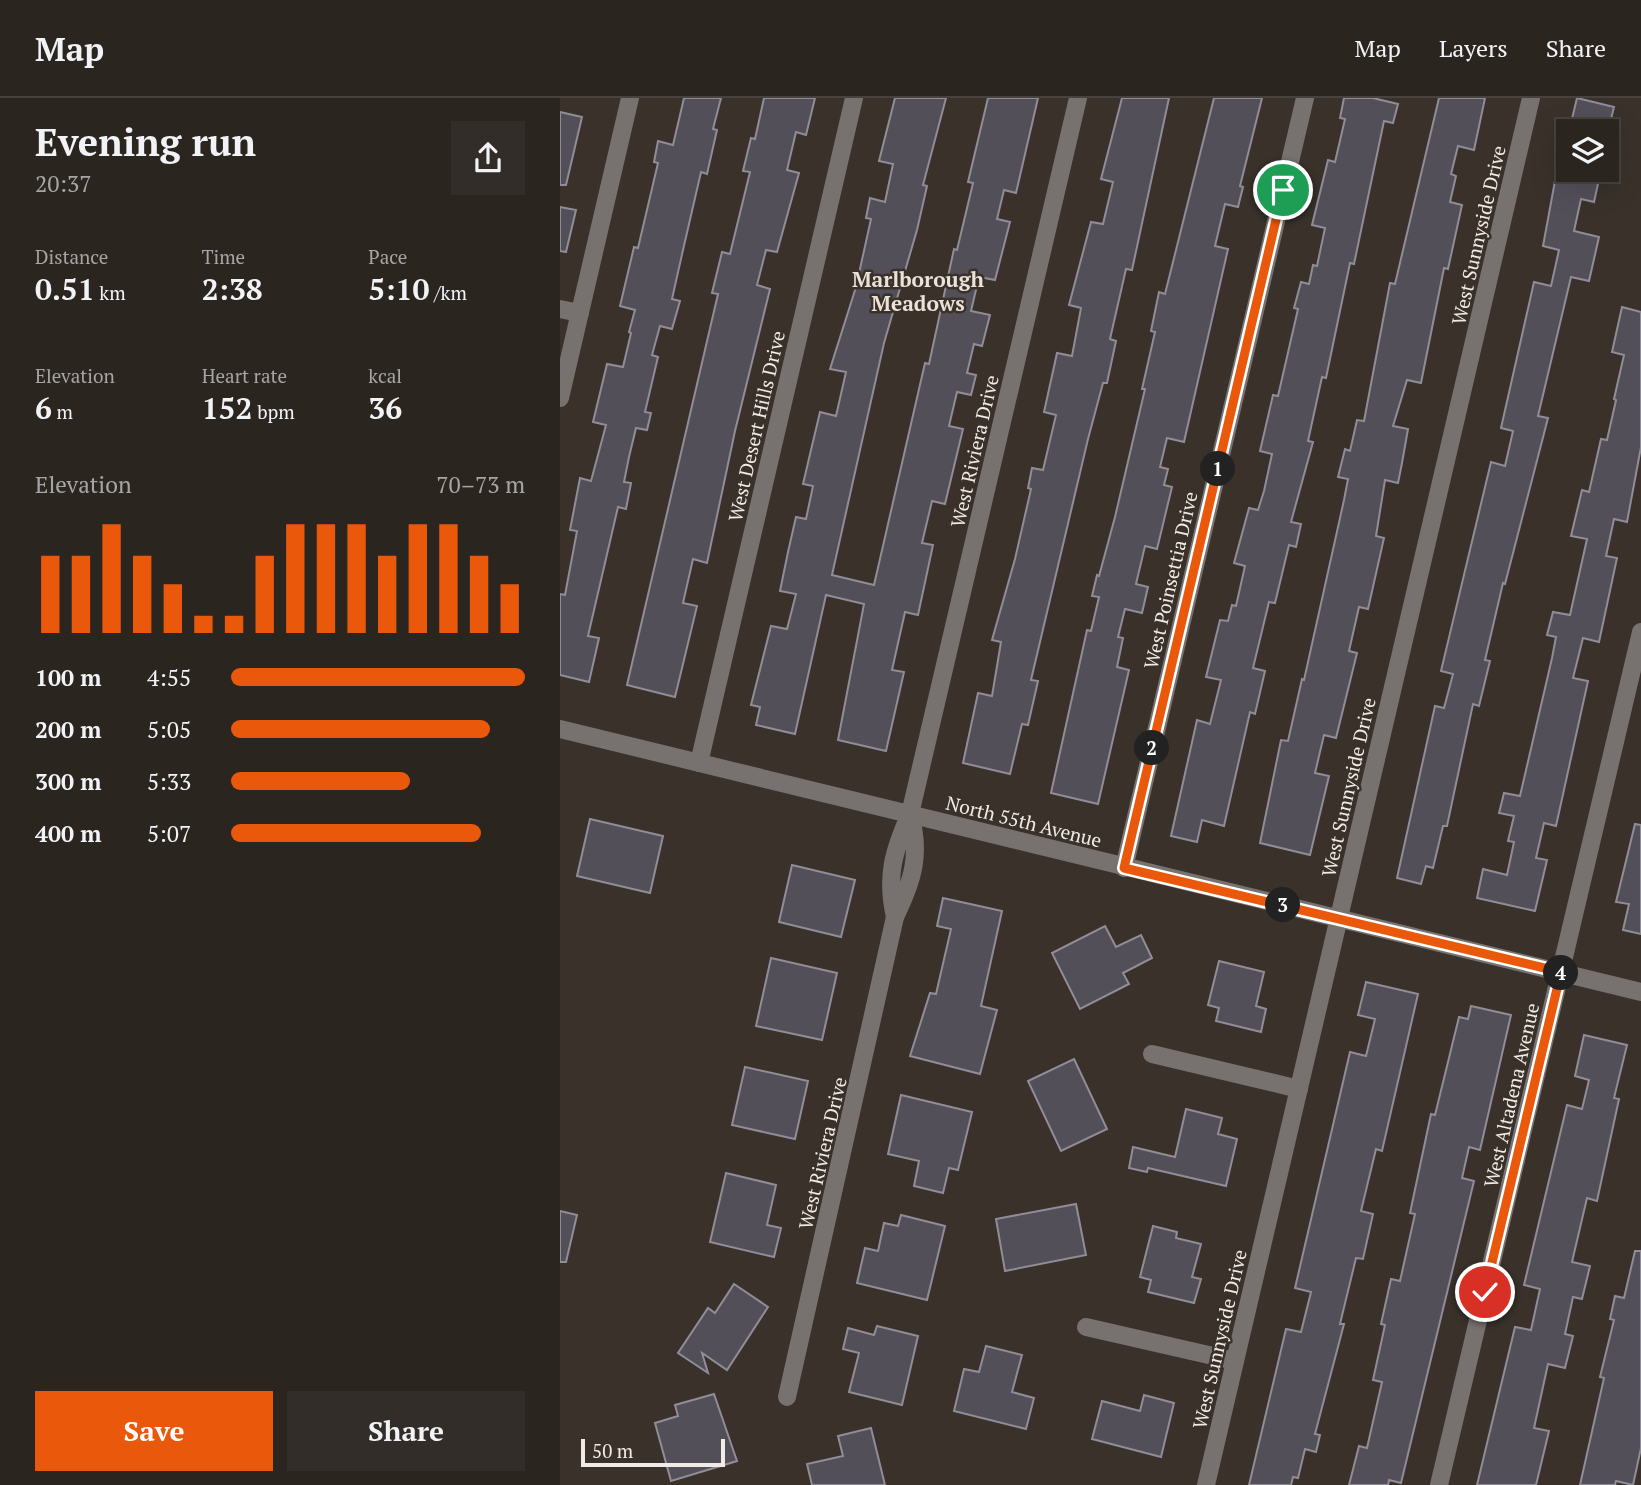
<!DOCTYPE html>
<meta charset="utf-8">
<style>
:root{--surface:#2b2520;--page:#332d29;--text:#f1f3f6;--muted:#a6a5a5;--line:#47423e;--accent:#ea580c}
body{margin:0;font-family:"PT Serif",serif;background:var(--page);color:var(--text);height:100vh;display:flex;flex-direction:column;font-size:26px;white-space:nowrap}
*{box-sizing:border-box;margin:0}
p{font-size:23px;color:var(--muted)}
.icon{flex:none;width:38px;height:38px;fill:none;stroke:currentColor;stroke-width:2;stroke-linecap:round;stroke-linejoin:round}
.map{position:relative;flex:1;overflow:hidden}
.drawer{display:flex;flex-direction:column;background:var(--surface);width:560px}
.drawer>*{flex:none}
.buttons{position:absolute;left:996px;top:21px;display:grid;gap:14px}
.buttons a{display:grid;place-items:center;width:63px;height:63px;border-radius:0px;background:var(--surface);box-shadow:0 7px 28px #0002,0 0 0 2px var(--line);font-size:35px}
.scale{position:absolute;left:21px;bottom:18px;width:144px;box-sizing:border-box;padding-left:7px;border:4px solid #f0ebe6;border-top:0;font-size:19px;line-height:24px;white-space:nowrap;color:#f0ebe6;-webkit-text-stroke:5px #39312a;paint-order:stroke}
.pin{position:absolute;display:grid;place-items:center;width:60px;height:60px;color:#fff;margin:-30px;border:4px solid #fff;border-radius:50%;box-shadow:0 2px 7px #0007}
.km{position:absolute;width:35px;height:35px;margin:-18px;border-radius:50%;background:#222;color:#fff;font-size:19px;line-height:35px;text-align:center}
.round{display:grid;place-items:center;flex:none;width:74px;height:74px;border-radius:0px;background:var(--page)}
.headline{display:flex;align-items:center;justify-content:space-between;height:119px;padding:0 35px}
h1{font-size:38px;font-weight:600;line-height:52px}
.figures{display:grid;grid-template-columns:repeat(3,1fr);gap:10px;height:119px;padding:7px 35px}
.figures div{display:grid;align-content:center}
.figures b{font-size:30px;font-weight:600}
.figures small{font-size:19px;font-weight:400}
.figures p{font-size:19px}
.chart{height:196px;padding:14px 35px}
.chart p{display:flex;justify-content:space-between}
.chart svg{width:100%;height:126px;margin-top:7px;stroke:var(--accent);stroke-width:6}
.cta{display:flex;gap:14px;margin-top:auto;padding:14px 35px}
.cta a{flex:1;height:80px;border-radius:0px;background:var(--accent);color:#fff;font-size:28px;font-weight:600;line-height:80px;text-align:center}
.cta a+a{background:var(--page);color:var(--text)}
ul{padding:0 35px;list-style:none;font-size:23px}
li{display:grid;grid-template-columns:112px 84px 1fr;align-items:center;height:52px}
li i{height:18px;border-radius:9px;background:var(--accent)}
header{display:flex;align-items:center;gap:42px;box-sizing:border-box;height:98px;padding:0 35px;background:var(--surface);border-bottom:2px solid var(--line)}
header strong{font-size:33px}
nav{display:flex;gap:38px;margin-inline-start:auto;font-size:24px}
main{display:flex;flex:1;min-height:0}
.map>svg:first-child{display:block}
</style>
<header>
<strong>Map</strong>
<nav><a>Map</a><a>Layers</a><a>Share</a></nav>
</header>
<main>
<section class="drawer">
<div class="headline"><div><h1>Evening run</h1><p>20:37</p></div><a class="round"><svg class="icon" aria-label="share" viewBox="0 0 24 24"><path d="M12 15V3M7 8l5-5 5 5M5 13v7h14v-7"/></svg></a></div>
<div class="figures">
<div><p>Distance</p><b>0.51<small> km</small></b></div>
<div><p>Time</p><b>2:38</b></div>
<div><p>Pace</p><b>5:10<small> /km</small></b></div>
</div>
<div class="figures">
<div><p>Elevation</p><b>6<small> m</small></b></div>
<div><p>Heart rate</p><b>152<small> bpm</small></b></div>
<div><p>kcal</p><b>36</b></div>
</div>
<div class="chart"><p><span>Elevation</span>70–73 m</p>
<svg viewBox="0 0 160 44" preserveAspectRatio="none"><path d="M5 44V17M15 44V17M25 44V6M35 44V17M45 44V27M55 44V38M65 44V38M75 44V17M85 44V6M95 44V6M105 44V6M115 44V17M125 44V6M135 44V6M145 44V17M155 44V27"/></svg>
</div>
<ul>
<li><b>100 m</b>4:55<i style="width:100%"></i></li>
<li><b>200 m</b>5:05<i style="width:88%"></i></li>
<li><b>300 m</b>5:33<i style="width:61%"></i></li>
<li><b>400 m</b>5:07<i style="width:85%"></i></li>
</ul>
<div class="cta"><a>Save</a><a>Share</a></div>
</section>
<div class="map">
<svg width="1081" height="1387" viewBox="0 0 1081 1387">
<rect width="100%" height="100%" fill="#39312a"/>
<!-- building -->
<g fill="#534f59" stroke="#918d98" stroke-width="2">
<path d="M 124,0 L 161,0 L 153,31 L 157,32 L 147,76 L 141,74 L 123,152 L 112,201 L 120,203 L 112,231 L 100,228 L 92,257 L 98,259 L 85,314 L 91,315 L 87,332 L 76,330 L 69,359 L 64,384 L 71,385 L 66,411 L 58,409 L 28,538 L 39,540 L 29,584 L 0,577 L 0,496 L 5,497 L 17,433 L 10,432 L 20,380 L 31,383 L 46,327 L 33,324 L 47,266 L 63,269 L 71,235 L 69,234 L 75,212 L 60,208 L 74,149 L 78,150 L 98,65 L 94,64 L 98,43 L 113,47 Z"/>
<path d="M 204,0 L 255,0 L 246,37 L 236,34 L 227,72 L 239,75 L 217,154 L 206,152 L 197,187 L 210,191 L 175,333 L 147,465 L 133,461 L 123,505 L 137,508 L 115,599 L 67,587 L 158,196 L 152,195 L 162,154 L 170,156 L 190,74 L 183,73 L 191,40 L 195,41 Z"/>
<path d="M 335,0 L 386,0 L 363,87 L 367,88 L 357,132 L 324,245 L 272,477 L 314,487 L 365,265 L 369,266 L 394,151 L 397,152 L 413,85 L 408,84 L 428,0 L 478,0 L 456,95 L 444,92 L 437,121 L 450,124 L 435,182 L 419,179 L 411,213 L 430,217 L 422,248 L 414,246 L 407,275 L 416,277 L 411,297 L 397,294 L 389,328 L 403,331 L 385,406 L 372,403 L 362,445 L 373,447 L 358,517 L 345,514 L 332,572 L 344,574 L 326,653 L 278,642 L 304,506 L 266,497 L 235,636 L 196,627 L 200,609 L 191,607 L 211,528 L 227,531 L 236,496 L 220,493 L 228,454 L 236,419 L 246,421 L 253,388 L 243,386 L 260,314 L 276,318 L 286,274 L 270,271 L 296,189 L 311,121 L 306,120 L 310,100 L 325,104 L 333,66 L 319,63 Z"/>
<path d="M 562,0 L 609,0 L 572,172 L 566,171 L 550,241 L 556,243 L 547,285 L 543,285 L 528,341 L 471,582 L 478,583 L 468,627 L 462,626 L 450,676 L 403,665 L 418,595 L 432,598 L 441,544 L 432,542 L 455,461 L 471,391 L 468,390 L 472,370 L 483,372 L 496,317 L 484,314 L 497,255 L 512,258 L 521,210 L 509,207 L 531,124 L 543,126 L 553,84 L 541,81 Z"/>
<path d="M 654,0 L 702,0 L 680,88 L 683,89 L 678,109 L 665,106 L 655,148 L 668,151 L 624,344 L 607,340 L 600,369 L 608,371 L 604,387 L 612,389 L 597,451 L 585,448 L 576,486 L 588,489 L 582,515 L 565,511 L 558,539 L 563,540 L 557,569 L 569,572 L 538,706 L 491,695 L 527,532 L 531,533 L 539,499 L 532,498 L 537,477 L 539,478 L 555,419 L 585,291 L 582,291 L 595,234 L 591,233 L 599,194 L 605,196 Z"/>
<path d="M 784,0 L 813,0 L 838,6 L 833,25 L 824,23 L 794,166 L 790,165 L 766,280 L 762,279 L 748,343 L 753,344 L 731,424 L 741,426 L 736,449 L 729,447 L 715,505 L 709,504 L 693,570 L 705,573 L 695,616 L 690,614 L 664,728 L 642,722 L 637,744 L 611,738 L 637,622 L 650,626 L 661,582 L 646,579 L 660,522 L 668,523 L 672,507 L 676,508 L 685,468 L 674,465 L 689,410 L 698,412 L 704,393 L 712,356 L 700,353 L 713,297 L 718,298 L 738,211 L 734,210 L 741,184 L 749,186 L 753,167 L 757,168 L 765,130 L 752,127 L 768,62 L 775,64 L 785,21 L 780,20 Z"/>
<path d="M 879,0 L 925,0 L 914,52 L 898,48 L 891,76 L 896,78 L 890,104 L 902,107 L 888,171 L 884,170 L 861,285 L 847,282 L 833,328 L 848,331 L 842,365 L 838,385 L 825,382 L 816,438 L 824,440 L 808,511 L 799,509 L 789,553 L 797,555 L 776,640 L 764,637 L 755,675 L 769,678 L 750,757 L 700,745 L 721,642 L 728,643 L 742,581 L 744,582 L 784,402 L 788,381 L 778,379 L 785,351 L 790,353 L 797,322 L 804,323 L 830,185 L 835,186 Z"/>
<path d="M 1017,0 L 1054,9 L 1048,33 L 1009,33 Z"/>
<path d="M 0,14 L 22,19 L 6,87 L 0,87 Z"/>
<path d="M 997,72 L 1041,72 L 1034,104 L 1021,101 L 1014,133 L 1039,139 L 1029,183 L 1011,179 L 978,318 L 988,320 L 945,486 L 943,485 L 925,562 L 930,563 L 919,608 L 913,606 L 887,728 L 883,728 L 873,770 L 866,768 L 861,786 L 837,780 L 875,608 L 884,610 L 893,576 L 881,573 L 931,364 L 945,368 L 953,333 L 941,330 L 974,184 L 991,188 L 999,152 L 983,148 Z"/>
<path d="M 0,109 L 16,112 L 6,154 L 0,153 Z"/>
<path d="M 1062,209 L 1081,214 L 1081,349 L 1067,424 L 1054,421 L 1046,458 L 1057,460 L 1039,544 L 1023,540 L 1013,580 L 1028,583 L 996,728 L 984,725 L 976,760 L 987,762 L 975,813 L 917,800 L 923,771 L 947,777 L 954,744 L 948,743 L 954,718 L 939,715 L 944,695 L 960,698 L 992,560 L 996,539 L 987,537 L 993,514 L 1010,517 L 1027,441 L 1011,438 L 1022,392 L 1029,394 L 1041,341 L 1047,342 L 1056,302 L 1054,301 L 1064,257 L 1052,254 Z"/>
<path d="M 30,721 L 103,738 L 90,795 L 17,778 Z"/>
<path d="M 1075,726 L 1081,727 L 1081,836 L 1063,832 L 1069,806 L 1056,804 Z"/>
<path d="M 232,767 L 295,782 L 281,839 L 219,824 Z"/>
<path d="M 383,800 L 442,813 L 421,908 L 437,912 L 420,976 L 350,958 L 370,895 L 376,896 L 391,831 L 377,828 Z"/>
<path d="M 545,828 L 556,849 L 581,837 L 592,860 L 563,875 L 569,886 L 520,911 L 492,855 Z"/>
<path d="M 211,860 L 277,875 L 262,942 L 196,928 Z"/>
<path d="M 659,863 L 704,874 L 696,908 L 706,911 L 701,934 L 656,923 L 659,910 L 648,907 Z"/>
<path d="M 806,884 L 858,896 L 822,1053 L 816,1051 L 801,1113 L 813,1116 L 803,1161 L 796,1160 L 780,1226 L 784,1226 L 755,1336 L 760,1337 L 756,1354 L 745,1351 L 738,1380 L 733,1379 L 731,1387 L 689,1387 L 726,1231 L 741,1234 L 751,1194 L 735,1190 L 790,954 L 806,958 L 815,921 L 798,917 Z"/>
<path d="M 911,908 L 951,917 L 920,1052 L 909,1049 L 902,1080 L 914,1083 L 841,1385 L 829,1382 L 828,1387 L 789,1387 L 799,1348 L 807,1350 L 822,1284 L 813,1282 L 825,1227 L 821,1226 L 831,1181 L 840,1183 L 855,1116 L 850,1115 L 871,1016 L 875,1017 L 899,919 L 908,921 Z"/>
<path d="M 1024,937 L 1067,947 L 1054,1000 L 1059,1001 L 1037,1103 L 1027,1100 L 1012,1164 L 1030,1168 L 1022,1201 L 1013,1199 L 1005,1236 L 1013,1238 L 1005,1270 L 988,1266 L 974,1330 L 989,1333 L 976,1387 L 917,1387 L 955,1229 L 971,1232 L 980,1191 L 964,1187 L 1007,1007 L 1022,1011 L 1029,982 L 1015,978 Z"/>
<path d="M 514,961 L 547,1031 L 501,1053 L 468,983 Z"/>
<path d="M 185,969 L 248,983 L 235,1041 L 172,1027 Z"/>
<path d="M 341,997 L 412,1014 L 398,1072 L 389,1070 L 383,1095 L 354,1088 L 359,1063 L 328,1056 Z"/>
<path d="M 626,1011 L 662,1020 L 658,1036 L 677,1041 L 666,1088 L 588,1070 L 587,1074 L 569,1070 L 573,1049 L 615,1059 Z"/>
<path d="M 166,1075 L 216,1087 L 207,1127 L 221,1130 L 214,1159 L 150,1144 Z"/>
<path d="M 516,1106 L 526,1157 L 445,1173 L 436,1121 Z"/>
<path d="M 0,1113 L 17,1117 L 6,1164 L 0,1164 Z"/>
<path d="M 341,1117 L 385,1128 L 367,1202 L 297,1185 L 305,1150 L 318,1153 L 324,1125 L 338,1128 Z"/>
<path d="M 593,1128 L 617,1134 L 616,1140 L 641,1146 L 632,1179 L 641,1181 L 634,1205 L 588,1194 L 591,1182 L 580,1179 Z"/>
<path d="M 1075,1153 L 1081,1153 L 1081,1350 L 1073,1387 L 1056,1383 L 1055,1387 L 1020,1387 L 1044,1280 L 1040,1279 L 1054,1222 L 1050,1221 L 1055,1198 L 1064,1200 Z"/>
<path d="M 174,1186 L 208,1209 L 167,1272 L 142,1255 L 148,1275 L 118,1255 L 148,1210 L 155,1215 Z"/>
<path d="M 317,1228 L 358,1238 L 342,1307 L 289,1294 L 299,1255 L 283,1251 L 288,1230 L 314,1237 Z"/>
<path d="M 426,1248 L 462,1257 L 452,1294 L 474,1300 L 466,1331 L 394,1313 L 404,1271 L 419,1274 Z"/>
<path d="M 154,1296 L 177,1363 L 111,1383 L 95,1325 L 118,1318 L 115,1307 Z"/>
<path d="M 584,1297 L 614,1305 L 601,1359 L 532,1341 L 542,1303 L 580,1313 Z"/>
<path d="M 311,1330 L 325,1387 L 252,1387 L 247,1366 L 283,1358 L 278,1338 Z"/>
</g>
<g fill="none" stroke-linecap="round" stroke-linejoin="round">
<!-- minor -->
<g stroke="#777270" stroke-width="18">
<path d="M 0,211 L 20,215"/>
<path d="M 0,300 L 70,0"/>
<path d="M 0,631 L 1081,894"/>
<path d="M 139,665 L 294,0"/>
<path d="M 564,770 L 745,0"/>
<path d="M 335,819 C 326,779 333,754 350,716 L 518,0"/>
<path d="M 592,956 L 739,991"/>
<path d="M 526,1229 L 675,1263"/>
<path d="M 227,1299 L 335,819 C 353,782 361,757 350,716"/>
<path d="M 646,1387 L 971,0"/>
<path d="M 879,1387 L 1081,534"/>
</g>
</g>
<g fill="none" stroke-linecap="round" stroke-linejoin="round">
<!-- route casing -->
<g stroke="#fff" stroke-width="14">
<path id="route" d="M 723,92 L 564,770 L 1001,874 L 925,1194"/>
</g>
<!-- route -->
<use href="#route" stroke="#ea580c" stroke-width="9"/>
</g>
<g text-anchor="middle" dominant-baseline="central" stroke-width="5" stroke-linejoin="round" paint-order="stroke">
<!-- street labels -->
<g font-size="19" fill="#f0ebe6" stroke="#39312a">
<text transform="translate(918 137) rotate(-77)">West Sunnyside Drive</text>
<text transform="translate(196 328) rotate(-77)">West Desert Hills Drive</text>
<text transform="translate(414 353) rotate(-77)">West Riviera Drive</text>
<text transform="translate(610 482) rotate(-77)">West Poinsettia Drive</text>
<text transform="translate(788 689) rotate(-77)">West Sunnyside Drive</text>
<text transform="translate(464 723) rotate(14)">North 55th Avenue</text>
<text transform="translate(951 997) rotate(-77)">West Altadena Avenue</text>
<text transform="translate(262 1055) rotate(-77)">West Riviera Drive</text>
<text transform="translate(659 1241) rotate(-77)">West Sunnyside Drive</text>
</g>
<!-- neighbourhood labels -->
<g font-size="21" font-weight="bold" fill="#ece2d9" stroke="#39312a">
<text x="358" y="181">Marlborough<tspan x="358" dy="24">Meadows</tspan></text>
</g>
</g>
</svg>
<div class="buttons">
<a><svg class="icon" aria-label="layers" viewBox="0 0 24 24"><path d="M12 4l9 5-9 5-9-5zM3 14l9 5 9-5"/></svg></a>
</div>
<div class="scale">50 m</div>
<div class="pin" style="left:723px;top:92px;background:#1e9e55"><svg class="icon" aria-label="arrive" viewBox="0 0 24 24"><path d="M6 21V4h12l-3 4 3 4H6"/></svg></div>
<div class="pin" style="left:925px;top:1194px;background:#d93025"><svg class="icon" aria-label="check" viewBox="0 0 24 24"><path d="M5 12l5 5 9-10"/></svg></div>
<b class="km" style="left:658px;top:371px">1</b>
<b class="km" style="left:592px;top:650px">2</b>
<b class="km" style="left:723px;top:807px">3</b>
<b class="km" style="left:1001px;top:875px">4</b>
</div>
</main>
